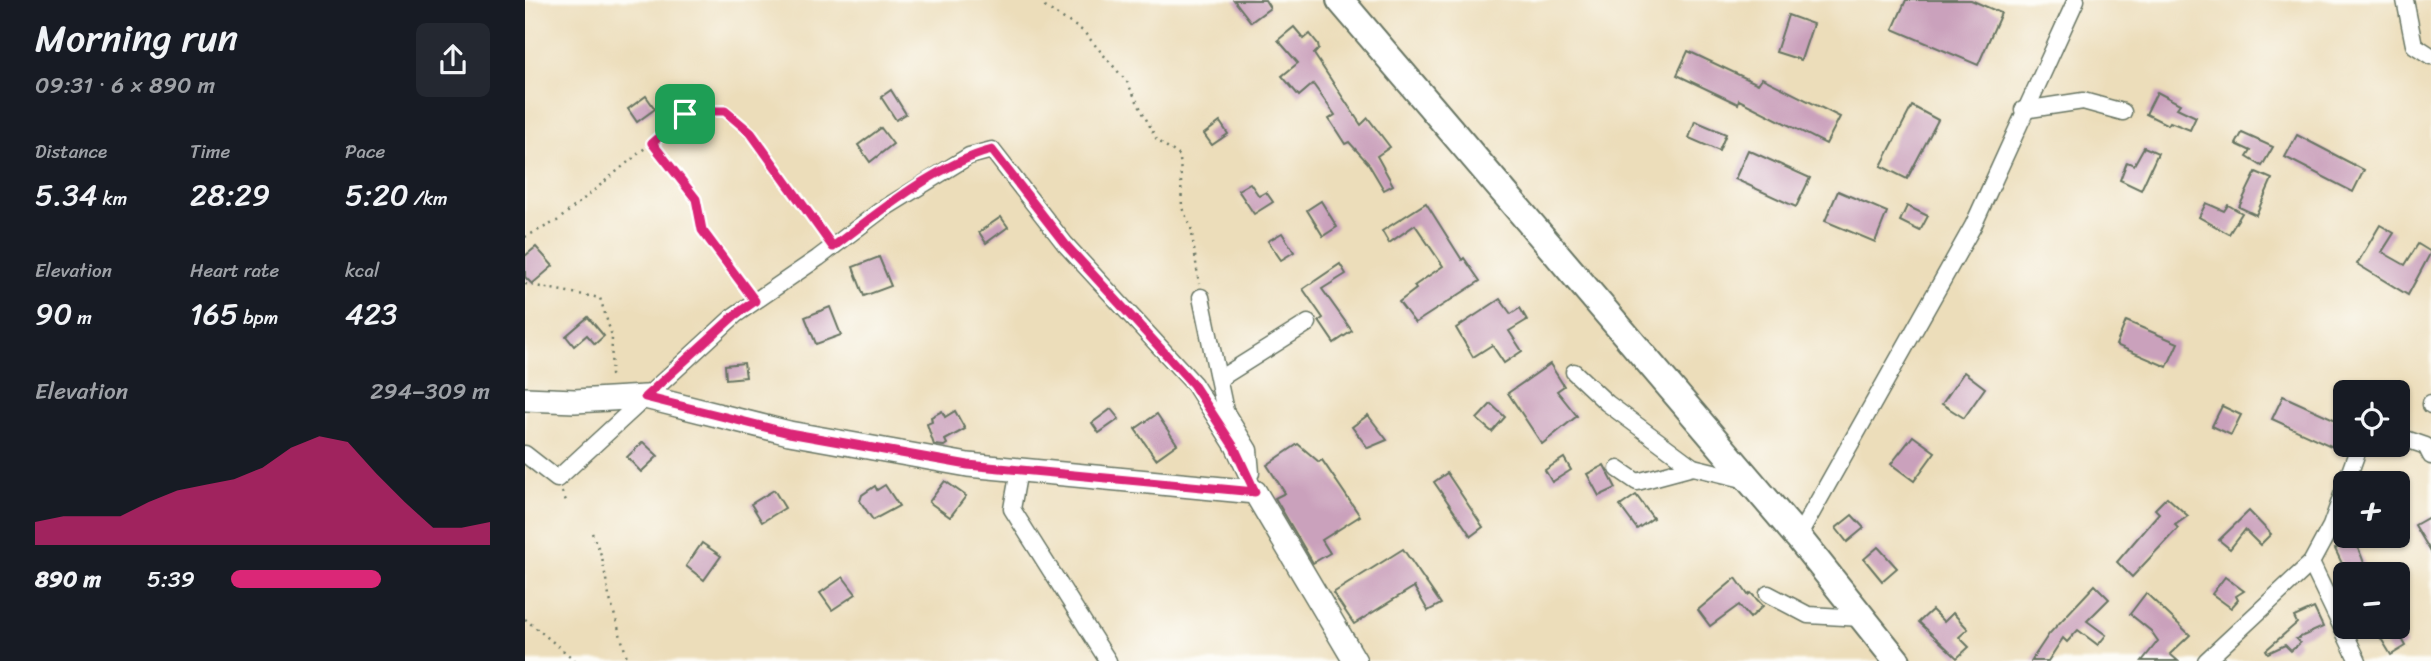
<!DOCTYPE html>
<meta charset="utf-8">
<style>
:root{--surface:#171b24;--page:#242831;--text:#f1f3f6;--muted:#9ea1a6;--accent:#db2777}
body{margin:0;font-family:Sriracha,sans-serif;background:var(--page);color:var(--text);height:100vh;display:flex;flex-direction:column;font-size:26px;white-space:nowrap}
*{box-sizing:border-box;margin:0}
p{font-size:23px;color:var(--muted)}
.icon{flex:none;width:38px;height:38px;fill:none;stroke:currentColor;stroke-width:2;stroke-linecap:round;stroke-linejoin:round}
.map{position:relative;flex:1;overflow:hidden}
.details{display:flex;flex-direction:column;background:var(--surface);width:525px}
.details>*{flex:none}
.tools{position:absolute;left:1808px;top:380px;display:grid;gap:14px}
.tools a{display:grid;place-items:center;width:77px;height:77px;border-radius:10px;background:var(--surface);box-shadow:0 2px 5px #0004;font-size:35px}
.pin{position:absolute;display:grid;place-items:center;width:60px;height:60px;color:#fff;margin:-30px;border-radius:14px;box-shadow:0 4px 10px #0006}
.round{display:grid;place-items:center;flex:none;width:74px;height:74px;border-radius:10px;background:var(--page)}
.overview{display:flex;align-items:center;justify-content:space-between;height:119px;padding:0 35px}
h1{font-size:38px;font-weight:600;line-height:52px}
.figures{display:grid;grid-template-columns:repeat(3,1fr);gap:10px;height:119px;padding:7px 35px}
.figures div{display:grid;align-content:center}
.figures b{font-size:30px;font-weight:600}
.figures small{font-size:19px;font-weight:400}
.figures p{font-size:19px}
.chart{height:196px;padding:14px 35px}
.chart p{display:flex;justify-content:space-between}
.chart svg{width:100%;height:126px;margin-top:7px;fill:var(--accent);opacity:.7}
ul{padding:0 35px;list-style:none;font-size:23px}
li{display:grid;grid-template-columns:112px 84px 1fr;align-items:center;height:52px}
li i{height:18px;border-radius:9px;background:var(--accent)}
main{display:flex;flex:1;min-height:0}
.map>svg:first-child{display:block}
</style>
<main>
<section class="details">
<div class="overview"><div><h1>Morning run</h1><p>09:31 · 6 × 890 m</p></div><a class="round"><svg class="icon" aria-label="share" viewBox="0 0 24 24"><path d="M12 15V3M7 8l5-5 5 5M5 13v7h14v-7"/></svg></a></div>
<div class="figures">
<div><p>Distance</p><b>5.34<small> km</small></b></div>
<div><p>Time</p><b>28:29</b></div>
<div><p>Pace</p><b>5:20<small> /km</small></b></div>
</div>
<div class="figures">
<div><p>Elevation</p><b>90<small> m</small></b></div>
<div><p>Heart rate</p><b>165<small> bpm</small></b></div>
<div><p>kcal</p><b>423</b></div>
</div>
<div class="chart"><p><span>Elevation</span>294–309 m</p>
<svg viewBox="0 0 160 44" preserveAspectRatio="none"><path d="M0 44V36L10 34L20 34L30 34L40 29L50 25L60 23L70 21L80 17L90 10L100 6L110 8L120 19L130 29L140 38L150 38L160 36V44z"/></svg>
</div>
<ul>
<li><b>890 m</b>5:39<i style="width:58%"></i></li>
</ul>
</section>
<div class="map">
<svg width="1906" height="661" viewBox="0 0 1906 661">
<rect width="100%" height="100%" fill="#fdfcf7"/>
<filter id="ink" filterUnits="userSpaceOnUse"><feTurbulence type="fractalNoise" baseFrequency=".0143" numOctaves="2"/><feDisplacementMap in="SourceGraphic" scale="14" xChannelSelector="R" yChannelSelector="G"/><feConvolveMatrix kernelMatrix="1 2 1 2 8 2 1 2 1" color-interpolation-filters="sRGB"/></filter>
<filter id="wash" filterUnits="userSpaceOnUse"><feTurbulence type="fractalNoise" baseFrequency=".00686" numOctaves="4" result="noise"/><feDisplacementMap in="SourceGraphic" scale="28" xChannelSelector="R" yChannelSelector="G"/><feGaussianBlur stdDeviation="1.57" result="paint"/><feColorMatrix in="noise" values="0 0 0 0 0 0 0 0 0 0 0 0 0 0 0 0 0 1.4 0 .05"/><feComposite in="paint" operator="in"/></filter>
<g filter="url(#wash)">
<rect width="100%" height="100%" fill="#ecddba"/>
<g id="blocks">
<!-- building -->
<g fill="#caa1bc">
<path d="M 709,0 L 740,0 L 745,8 L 726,22 Z"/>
<path d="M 1381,0 L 1446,0 L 1476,13 L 1453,65 L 1368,29 Z"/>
<path d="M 1263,15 L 1288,24 L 1276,60 L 1251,52 Z"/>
<path d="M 769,27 L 779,39 L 785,34 L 793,44 L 794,49 L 789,54 L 836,125 L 843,118 L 865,147 L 852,156 L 868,185 L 859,190 L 843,163 L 824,142 L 820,144 L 804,119 L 810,115 L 788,84 L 774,96 L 757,76 L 773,63 L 753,40 Z"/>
<path d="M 1163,51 L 1233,84 L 1237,78 L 1315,117 L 1301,144 L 1214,100 L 1213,104 L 1152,75 Z"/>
<path d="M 366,90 L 381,114 L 371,120 L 356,97 Z"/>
<path d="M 1632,92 L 1655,104 L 1652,108 L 1671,117 L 1665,130 L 1645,122 L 1643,125 L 1621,114 Z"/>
<path d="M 121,96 L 130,109 L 112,122 L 103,109 Z"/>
<path d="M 1387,106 L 1413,120 L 1382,179 L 1356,166 Z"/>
<path d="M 1170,121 L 1201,134 L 1194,151 L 1164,138 Z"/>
<path d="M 695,122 L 703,134 L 687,145 L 679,134 Z"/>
<path d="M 356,128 L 368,144 L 345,162 L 333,145 Z"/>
<path d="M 1717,133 L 1748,147 L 1737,166 L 1722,157 L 1726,151 L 1711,144 Z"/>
<path d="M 1772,135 L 1839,170 L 1828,192 L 1760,157 Z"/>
<path d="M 1619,147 L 1633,153 L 1616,190 L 1595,180 L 1602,162 L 1609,165 Z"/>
<path d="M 1223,150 L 1285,178 L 1271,207 L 1210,179 Z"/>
<path d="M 1731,172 L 1747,179 L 1731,215 L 1714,207 Z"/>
<path d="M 725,183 L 734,196 L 741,192 L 748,202 L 729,214 L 713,190 Z"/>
<path d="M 1313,191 L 1362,212 L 1350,242 L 1300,221 Z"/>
<path d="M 796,201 L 812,227 L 798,236 L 782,210 Z"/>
<path d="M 901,203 L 937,260 L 939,258 L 955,281 L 890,323 L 874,302 L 891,289 L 889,286 L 918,266 L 890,225 L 864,243 L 857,231 Z"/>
<path d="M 1681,203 L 1699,211 L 1703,205 L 1717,213 L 1704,234 L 1674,217 Z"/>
<path d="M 1382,206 L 1403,216 L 1395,231 L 1375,221 Z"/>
<path d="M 476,217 L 483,227 L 461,243 L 454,232 Z"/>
<path d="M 1855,225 L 1869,233 L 1857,252 L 1880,265 L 1893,244 L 1906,252 L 1883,295 L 1832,264 Z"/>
<path d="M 757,233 L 769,252 L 756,260 L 743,241 Z"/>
<path d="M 11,247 L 28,266 L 7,284 L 0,277 L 0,256 Z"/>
<path d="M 354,257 L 366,286 L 339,296 L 328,267 Z"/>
<path d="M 815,264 L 821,274 L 797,289 L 827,331 L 809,343 L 794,321 L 798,318 L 778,289 Z"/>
<path d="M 975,299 L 986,314 L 995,308 L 1002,320 L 984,331 L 997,351 L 979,363 L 967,345 L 948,357 L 931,328 Z"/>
<path d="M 305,307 L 316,335 L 291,344 L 280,317 Z"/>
<path d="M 63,317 L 79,336 L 70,344 L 62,335 L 49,346 L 41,336 Z"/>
<path d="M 1601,321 L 1653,343 L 1642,367 L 1591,345 Z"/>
<path d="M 219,363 L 221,377 L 201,379 L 200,365 Z"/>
<path d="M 1025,364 L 1039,386 L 1032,391 L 1052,416 L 1017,444 L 983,393 Z"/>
<path d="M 1439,372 L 1460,388 L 1439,418 L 1417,404 Z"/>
<path d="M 1758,396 L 1820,424 L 1817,451 L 1747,419 Z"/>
<path d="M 966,404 L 980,417 L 967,432 L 952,419 Z"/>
<path d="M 1697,406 L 1716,415 L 1706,435 L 1687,426 Z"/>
<path d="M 586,409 L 594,419 L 574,433 L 567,423 Z"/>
<path d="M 417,411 L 420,417 L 430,411 L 440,429 L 420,440 L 422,444 L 419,446 L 409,445 L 402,424 L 407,422 L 406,417 Z"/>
<path d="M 632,414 L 652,444 L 631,459 L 610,429 Z"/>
<path d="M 843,415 L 862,440 L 843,448 L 827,427 Z"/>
<path d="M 1388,436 L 1410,452 L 1389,481 L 1366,464 Z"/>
<path d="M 118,442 L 133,456 L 116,472 L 102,457 Z"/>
<path d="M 773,444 L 794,462 L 797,460 L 835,516 L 797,540 L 805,553 L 788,563 L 750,498 L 760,493 L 742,465 Z"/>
<path d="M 1039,458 L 1046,470 L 1027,482 L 1020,470 Z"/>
<path d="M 1079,465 L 1091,488 L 1074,496 L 1062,474 Z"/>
<path d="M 922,473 L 958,527 L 946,536 L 909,482 Z"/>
<path d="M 420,481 L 441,496 L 425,517 L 404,502 Z"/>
<path d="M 360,485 L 374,506 L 348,520 L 335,501 L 337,495 L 350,486 L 352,490 Z"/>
<path d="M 249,490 L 260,508 L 237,522 L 226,504 Z"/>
<path d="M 1111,495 L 1128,518 L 1112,529 L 1095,506 Z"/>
<path d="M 1642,497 L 1663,516 L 1650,525 L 1653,528 L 1607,577 L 1592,562 L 1634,513 L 1630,509 Z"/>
<path d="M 1724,511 L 1746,534 L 1735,545 L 1720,530 L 1705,549 L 1694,540 Z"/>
<path d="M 1327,515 L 1339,528 L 1322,542 L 1311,528 Z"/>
<path d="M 1906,516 L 1906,552 L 1890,525 Z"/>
<path d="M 1829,540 L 1836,555 L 1843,574 L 1822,574 L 1810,549 Z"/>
<path d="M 177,543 L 196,556 L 179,580 L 161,566 Z"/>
<path d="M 1353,547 L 1372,568 L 1357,581 L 1339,559 Z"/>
<path d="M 878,549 L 916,604 L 903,611 L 889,587 L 829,624 L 808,593 Z"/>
<path d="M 318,577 L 331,594 L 307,610 L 295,593 Z"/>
<path d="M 1700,577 L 1719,591 L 1711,596 L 1713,600 L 1706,608 L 1687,594 Z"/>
<path d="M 1211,578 L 1223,595 L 1226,593 L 1238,606 L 1225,618 L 1214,605 L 1185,626 L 1173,610 Z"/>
<path d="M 1570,585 L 1584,599 L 1562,621 L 1581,635 L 1573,645 L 1553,630 L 1542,642 L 1538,638 L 1523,661 L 1506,661 L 1524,634 Z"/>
<path d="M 1621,593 L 1665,635 L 1645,654 L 1653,661 L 1617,661 L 1633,641 L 1626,631 L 1605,614 Z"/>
<path d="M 1789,608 L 1798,627 L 1771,639 L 1775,643 L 1766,651 L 1760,645 L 1743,653 L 1741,650 L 1772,623 L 1769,617 Z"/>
<path d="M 1407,610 L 1419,622 L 1428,613 L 1443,629 L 1434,637 L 1444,647 L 1432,658 L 1394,622 Z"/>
<path d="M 1863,626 L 1870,626 L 1881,646 L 1866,655 L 1852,632 Z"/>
</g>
</g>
</g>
<g filter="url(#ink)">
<use href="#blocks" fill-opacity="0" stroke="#677563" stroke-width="2"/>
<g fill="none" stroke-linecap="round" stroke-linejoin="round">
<!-- street casing -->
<g stroke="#677563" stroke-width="19">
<g id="street">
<path d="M 1880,0 L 1889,45 L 1906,56"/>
<path d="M 1498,110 L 1558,101 L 1598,112"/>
<path d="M 676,297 L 700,411 L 724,450 L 726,473"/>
<path d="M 1049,372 L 1082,403 L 1168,467 L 1222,480"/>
<path d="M 694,379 L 783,323"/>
<path d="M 1906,403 L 1906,405"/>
<path d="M 1872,436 L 1901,446 L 1906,456"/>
<path d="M 0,454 L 32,479 L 210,315 L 293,258 L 355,211 L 444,156 L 467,150 L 540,244 L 669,384 L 709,447 L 730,492"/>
<path d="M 1093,469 L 1112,482 L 1168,467"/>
<path d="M 494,470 L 487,509 L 583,661"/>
<path d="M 1821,483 L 1835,444"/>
<path d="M 1273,537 L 1448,226 L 1551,0"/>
<path d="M 1786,563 L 1833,661"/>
<path d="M 1243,594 L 1283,615 L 1337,618"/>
<path d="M 1681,661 L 1786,563 L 1806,526 L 1820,487"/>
</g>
</g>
<!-- secondary casing -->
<g stroke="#677563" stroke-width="26">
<path id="secondary" d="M 0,399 L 50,401 L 120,397 L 264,433 L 443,465 L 730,492 L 830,661"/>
</g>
<!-- primary casing -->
<g stroke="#677563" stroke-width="30">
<path id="primary" d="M 815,0 L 1273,537 L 1372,661"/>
</g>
<!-- path -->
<g stroke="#677563" stroke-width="2.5" stroke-dasharray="2 5" stroke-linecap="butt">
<path d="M 518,0 L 520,7 L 558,31 L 602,82 L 632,140 L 655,156 L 657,208 L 666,227 L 674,284"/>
<path d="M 127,143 L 171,199 L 177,230 L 221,290"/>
<path d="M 0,237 L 32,221 L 161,114 C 172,111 186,109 198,111 C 224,117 282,211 300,236"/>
<path d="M 0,284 L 75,298 L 87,336 L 86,375 L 89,380"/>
<path d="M 37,492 L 42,503"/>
<path d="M 67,533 L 77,557 L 84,596 L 103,661"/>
<path d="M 0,619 L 51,661"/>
</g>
<!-- street -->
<use href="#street" stroke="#fff" stroke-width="16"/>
<!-- secondary -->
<use href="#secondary" stroke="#fff" stroke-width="23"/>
<!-- primary -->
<use href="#primary" stroke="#fff" stroke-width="26"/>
</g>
</g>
<g fill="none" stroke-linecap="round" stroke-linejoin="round" filter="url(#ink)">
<!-- route casing -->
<g stroke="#fff" stroke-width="14">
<path id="route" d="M 173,111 L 200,111 L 226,133 L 308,247 C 353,213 412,164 467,150 L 540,244 L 668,384 L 709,447 L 730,492 L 443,465 L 264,433 L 120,397 L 210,315 L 230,301 L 177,230 L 171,199 L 127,143 L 160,114 Z"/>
</g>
<!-- route -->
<use href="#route" stroke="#db2777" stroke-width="9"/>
</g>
</svg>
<div class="tools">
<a><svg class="icon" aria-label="locate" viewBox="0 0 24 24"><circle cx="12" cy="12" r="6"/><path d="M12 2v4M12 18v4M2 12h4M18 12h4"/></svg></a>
<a>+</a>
<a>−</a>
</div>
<div class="pin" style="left:160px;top:114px;background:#1e9e55"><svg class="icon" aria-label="arrive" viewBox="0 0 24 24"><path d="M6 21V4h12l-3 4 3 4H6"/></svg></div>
</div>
</main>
